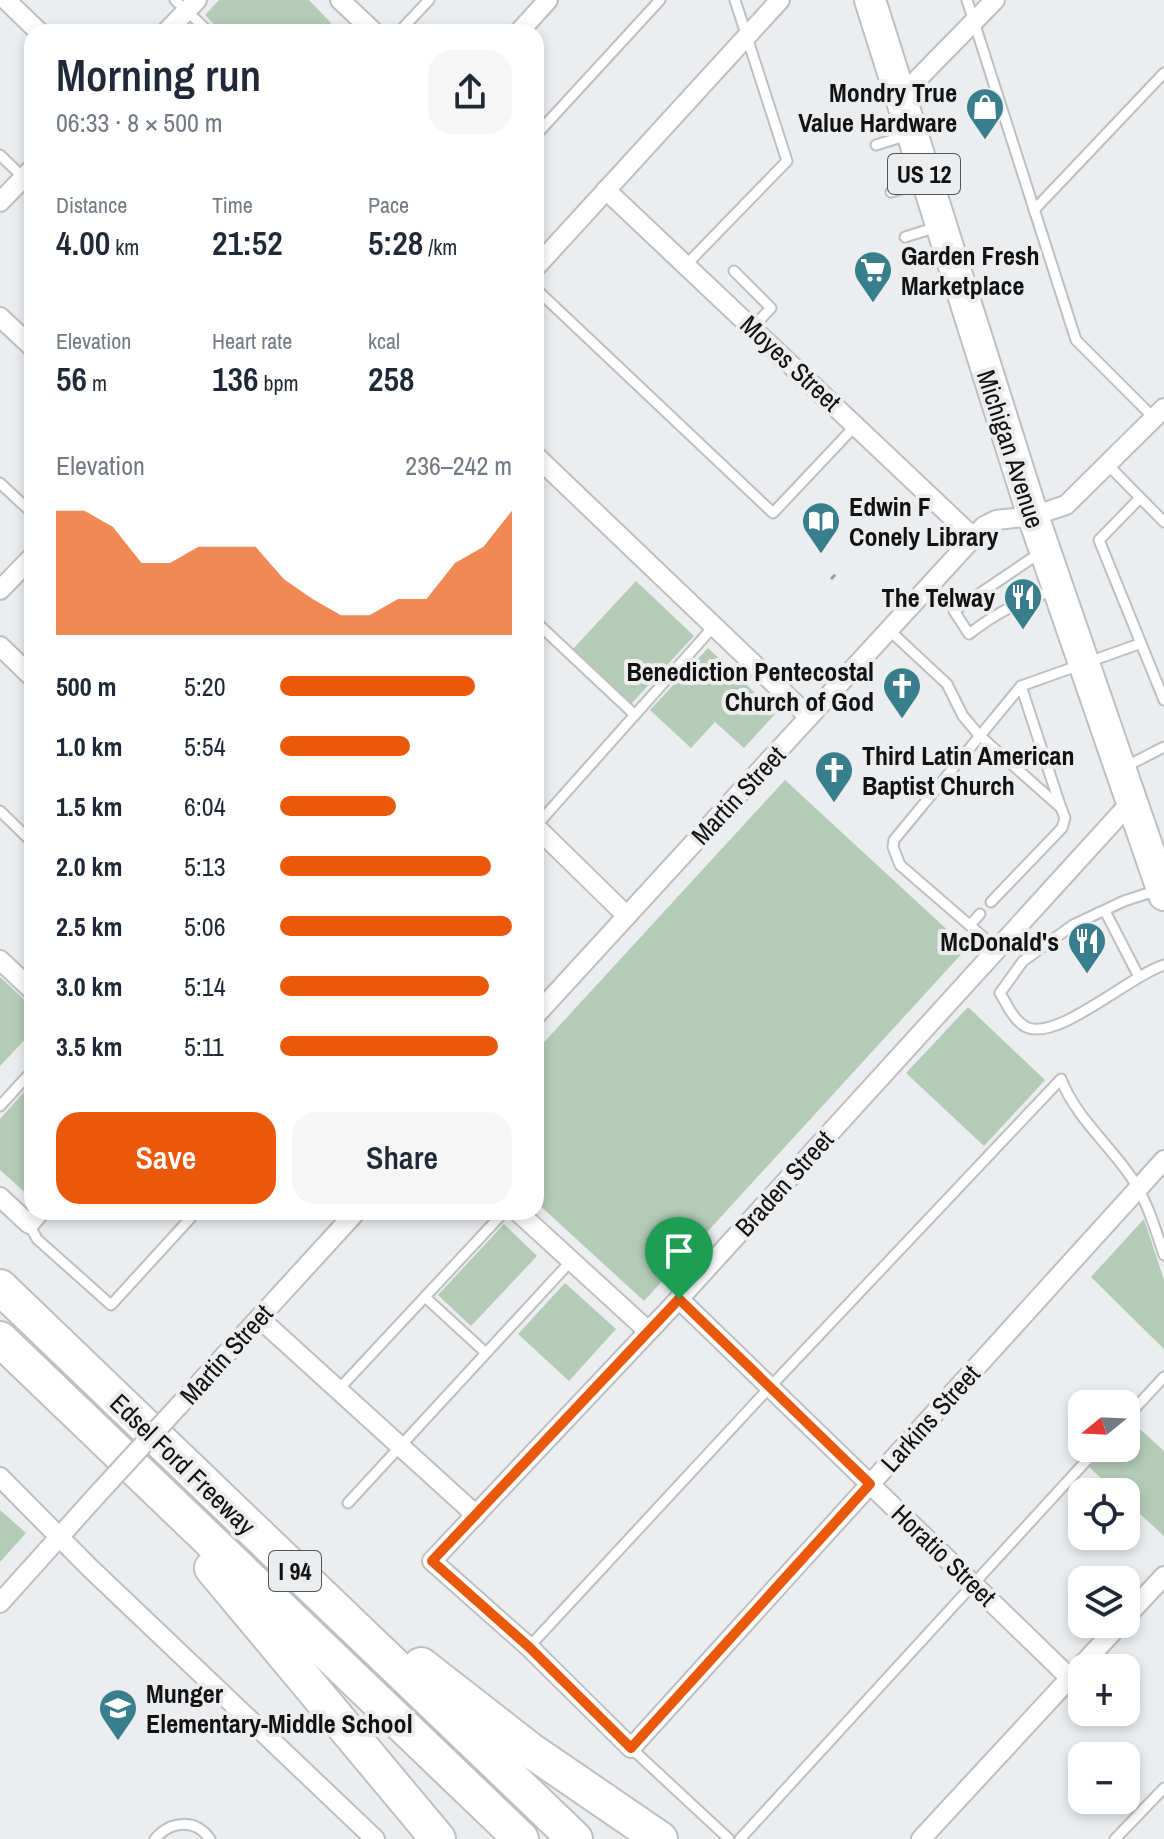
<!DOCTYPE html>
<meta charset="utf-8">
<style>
:root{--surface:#fff;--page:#f6f6f7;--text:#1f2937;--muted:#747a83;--accent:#ea580c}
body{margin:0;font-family:"Archivo Narrow",sans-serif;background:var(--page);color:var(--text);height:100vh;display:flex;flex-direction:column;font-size:30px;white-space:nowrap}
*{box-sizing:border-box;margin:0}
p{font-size:26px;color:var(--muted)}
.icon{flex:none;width:44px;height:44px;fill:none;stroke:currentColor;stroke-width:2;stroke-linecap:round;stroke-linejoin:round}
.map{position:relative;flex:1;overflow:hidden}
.side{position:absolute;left:24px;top:24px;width:520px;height:1196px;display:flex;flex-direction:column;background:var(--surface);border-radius:24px;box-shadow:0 4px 12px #0003}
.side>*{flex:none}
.needle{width:52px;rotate:252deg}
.tools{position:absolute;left:1068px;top:1390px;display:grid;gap:16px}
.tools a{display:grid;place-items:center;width:72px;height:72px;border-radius:16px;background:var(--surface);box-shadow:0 4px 12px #0003;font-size:40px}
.pin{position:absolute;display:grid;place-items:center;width:68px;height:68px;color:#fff;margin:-82px -34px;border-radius:50% 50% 50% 0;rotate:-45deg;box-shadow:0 0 8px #0007}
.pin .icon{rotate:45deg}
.round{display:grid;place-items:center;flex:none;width:84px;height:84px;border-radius:24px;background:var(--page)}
.summary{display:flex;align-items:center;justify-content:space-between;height:136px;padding:0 32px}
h1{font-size:44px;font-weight:600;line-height:60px}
.figures{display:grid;grid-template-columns:repeat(3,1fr);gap:12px;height:136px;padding:8px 32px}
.figures div{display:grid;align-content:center}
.figures b{font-size:34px;font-weight:600}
.figures small{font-size:22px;font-weight:400}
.figures p{font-size:22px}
.chart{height:224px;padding:16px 32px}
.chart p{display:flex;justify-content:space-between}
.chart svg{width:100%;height:144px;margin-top:8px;fill:var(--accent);opacity:.7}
.button{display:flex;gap:16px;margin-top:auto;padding:16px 32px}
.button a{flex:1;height:92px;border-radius:24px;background:var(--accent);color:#fff;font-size:32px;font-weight:600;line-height:92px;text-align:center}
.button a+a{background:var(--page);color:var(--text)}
ul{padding:0 32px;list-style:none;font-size:26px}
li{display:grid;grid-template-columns:128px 96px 1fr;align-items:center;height:60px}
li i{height:20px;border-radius:10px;background:var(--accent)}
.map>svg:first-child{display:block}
</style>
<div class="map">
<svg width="1164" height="1839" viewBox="0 0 1164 1839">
<rect width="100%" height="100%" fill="#ebedef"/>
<!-- green -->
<g fill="#b4ccb7">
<path d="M 219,0 L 309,0 L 331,23 L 321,32 L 221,32 L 205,15 Z"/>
<path d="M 636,581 L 694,636 L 631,704 L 573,649 Z"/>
<path d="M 708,648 L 776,713 L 744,748 L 715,722 L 691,748 L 650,710 Z"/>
<path d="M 785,780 L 967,948 L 644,1301 L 536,1202 L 536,1051 Z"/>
<path d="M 0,977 L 32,1007 L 32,1032 L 0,1066 Z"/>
<path d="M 968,1007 L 1045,1080 L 984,1146 L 906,1073 Z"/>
<path d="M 32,1083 L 32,1193 L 29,1196 L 0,1170 L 0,1119 Z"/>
<path d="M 1144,1219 L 1164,1280 L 1164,1349 L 1091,1277 Z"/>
<path d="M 504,1224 L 537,1256 L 471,1326 L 438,1295 Z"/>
<path d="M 565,1283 L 616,1329 L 569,1381 L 518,1334 Z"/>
<path d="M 1129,1419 L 1164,1451 L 1164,1536 L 1126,1501 L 1126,1492 L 1116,1492 L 1087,1465 L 1102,1448 L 1126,1448 L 1126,1422 Z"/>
<path d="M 0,1510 L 26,1533 L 0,1562 Z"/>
</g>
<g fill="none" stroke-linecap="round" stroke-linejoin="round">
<!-- service casing -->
<g stroke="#bebfc1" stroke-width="13">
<g id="service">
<path d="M 175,0 L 209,32"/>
<path d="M 967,0 L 1076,340 L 1154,418"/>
<path d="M 399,32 L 429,0"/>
<path d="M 536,135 L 660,0"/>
<path d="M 876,145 L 908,135"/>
<path d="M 0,155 L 32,186"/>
<path d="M 891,192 L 922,183"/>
<path d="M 1034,210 L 1164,73"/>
<path d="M 905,237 L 937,227"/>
<path d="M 686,265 L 787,161 L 735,0"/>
<path d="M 734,271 L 771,308 L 752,328"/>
<path d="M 536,289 L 773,513 L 856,425"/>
<path d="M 1108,465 L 1164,522"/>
<path d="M 0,483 L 32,513"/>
<path d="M 1140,498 L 1099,540 L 1164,700"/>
<path d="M 1041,552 L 954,611 L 969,634 C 996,613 1021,600 1054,591"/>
<path d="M 536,622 L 635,715"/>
<path d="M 889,630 L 947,684 L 963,716 L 979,735 L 1061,808 L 1021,686"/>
<path d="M 1123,768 L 1164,747"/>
<path d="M 0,811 L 32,842"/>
<path d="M 536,826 L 714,626"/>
<path d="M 1158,890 L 1124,901 L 1073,925 L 1023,961 L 1000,993 C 1007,1004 1013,1020 1026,1027 C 1057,1042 1131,975 1164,965"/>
<path d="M 991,902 L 1062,828 L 1065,818 L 1061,808"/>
<path d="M 1105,911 L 1139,977"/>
<path d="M 970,925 L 980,914"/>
<path d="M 997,949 L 900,865 L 893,847 L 894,840 L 1021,686 L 1139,644"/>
<path d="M 0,1106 L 32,1071"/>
<path d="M 29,1224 L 37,1239 L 111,1305 L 196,1212"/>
<path d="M 425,1297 L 486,1353"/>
<path d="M 339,1389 L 504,1212"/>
<path d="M 1126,1418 L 1164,1377"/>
<path d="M 348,1503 L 571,1261"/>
<path d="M 529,1647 L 770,1387 L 1061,1079 C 1075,1115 1104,1140 1126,1170 C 1146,1196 1154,1225 1164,1255"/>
<path d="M 631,1748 L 729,1839"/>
<path d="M 155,1839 C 170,1821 195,1818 210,1839"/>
<path d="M 740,1839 L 1098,1448"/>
<path d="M 1115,1839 L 1164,1788"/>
</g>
</g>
<!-- minor casing -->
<g stroke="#bebfc1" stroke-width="22">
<g id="minor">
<path d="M 6,0 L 39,32"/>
<path d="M 340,0 L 374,32"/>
<path d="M 166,32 L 197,0"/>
<path d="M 519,32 L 548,0"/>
<path d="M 900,97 L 995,0"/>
<path d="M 606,190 L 974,538"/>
<path d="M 0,202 L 32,169"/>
<path d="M 536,267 L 780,0"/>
<path d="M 0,317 L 32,347"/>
<path d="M 536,456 L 809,717"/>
<path d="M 0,590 L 32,557"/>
<path d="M 0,646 L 32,677"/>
<path d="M 1131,802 L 679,1299 L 432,1561 L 529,1647 L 631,1748 L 1164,1160"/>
<path d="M 536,827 L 627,916"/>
<path d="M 0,960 L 32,990"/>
<path d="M 536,1015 L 984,526 L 996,520 L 1033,516 L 1066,505 L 1164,408"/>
<path d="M 0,1197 L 29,1224 L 40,1212"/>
<path d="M 518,1212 L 647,1330"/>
<path d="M 679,1299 L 1070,1678"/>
<path d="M 259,1318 L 476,1515"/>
<path d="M 185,1399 L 356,1212"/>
<path d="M 0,1477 L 90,1568 L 375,1839"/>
<path d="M 0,1603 L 96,1496"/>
<path d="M 1126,1617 L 1164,1576"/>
<path d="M 921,1839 L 1120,1624"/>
</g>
</g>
<!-- primary casing -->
<g stroke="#bebfc1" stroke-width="34">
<path id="primary" d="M 870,0 L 1033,516 L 1164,895"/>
</g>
<!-- motorway casing -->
<g stroke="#bebfc1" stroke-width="38">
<g id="motorway">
<path d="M 0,1287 L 575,1839"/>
<path d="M 0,1339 L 521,1839"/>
<path d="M 212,1568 L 438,1839"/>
<path d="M 421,1665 L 530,1750 L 660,1839"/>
</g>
</g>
<!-- path -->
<path stroke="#9a9c9d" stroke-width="3" stroke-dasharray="6 6" stroke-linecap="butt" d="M 831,579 L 839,571"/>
<!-- service -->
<use href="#service" stroke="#fff" stroke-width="9"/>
<!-- minor -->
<use href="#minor" stroke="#fff" stroke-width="18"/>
<!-- primary -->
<use href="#primary" stroke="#fff" stroke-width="30"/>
<!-- motorway -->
<use href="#motorway" stroke="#fff" stroke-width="34"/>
<!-- minor-bridge casing -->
<g stroke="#bebfc1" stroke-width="22" stroke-linecap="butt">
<path id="minor-bridge" d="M 96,1496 L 185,1399"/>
</g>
<!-- minor-bridge -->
<use href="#minor-bridge" stroke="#fff" stroke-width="18"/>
</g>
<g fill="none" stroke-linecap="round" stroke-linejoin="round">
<!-- route casing -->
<g stroke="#fff" stroke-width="16">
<path id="route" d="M 679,1299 L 870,1484 L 631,1748 L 529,1647 L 432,1561 Z"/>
</g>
<!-- route -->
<use href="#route" stroke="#ea580c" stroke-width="10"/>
</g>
<!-- icons -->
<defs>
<g id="shop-pin" transform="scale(2)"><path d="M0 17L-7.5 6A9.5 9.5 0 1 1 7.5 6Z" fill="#397e8c" stroke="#ebedef"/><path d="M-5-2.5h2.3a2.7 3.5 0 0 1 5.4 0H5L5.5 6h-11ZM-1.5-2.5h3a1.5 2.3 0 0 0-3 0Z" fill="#fff"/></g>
<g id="supermarket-pin" transform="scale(2)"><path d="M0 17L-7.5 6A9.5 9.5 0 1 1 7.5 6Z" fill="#397e8c" stroke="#ebedef"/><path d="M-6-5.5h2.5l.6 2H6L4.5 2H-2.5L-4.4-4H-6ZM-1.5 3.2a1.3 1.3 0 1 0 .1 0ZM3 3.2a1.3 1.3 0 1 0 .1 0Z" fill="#fff"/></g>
<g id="library-pin" transform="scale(2)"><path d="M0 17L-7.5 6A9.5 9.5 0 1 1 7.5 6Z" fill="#397e8c" stroke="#ebedef"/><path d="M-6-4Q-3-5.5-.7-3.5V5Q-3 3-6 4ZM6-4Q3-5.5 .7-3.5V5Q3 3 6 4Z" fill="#fff"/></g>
<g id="restaurant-pin" transform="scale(2)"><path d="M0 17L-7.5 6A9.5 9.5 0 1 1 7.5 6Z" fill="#397e8c" stroke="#ebedef"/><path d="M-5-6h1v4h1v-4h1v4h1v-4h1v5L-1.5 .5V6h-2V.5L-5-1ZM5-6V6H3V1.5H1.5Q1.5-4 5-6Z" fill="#fff"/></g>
<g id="church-pin" transform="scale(2)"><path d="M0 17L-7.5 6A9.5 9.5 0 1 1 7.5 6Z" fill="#397e8c" stroke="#ebedef"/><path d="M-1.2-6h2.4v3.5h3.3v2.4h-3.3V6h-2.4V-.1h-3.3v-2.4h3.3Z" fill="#fff"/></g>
<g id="school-pin" transform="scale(2)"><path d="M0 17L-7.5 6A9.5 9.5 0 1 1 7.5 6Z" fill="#397e8c" stroke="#ebedef"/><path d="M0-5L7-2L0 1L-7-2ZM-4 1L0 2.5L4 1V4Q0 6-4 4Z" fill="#fff"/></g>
</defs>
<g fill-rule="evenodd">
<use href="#shop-pin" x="985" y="107"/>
<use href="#supermarket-pin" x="873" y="270"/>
<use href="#library-pin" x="821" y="521"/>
<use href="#restaurant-pin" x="1023" y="597"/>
<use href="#church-pin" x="902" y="686"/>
<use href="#church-pin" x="834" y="770"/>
<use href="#restaurant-pin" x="1087" y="941"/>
<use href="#school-pin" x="118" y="1708"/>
</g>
<g text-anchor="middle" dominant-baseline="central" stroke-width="8" stroke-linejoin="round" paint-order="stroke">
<!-- shield labels -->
<g fill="#ebedef" stroke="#535455" stroke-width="2">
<rect x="888" y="154" width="72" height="40" rx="6"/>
<rect x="269" y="1551" width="52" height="40" rx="6"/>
</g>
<g font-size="24" font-weight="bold" fill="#121213">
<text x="924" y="174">US 12</text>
<text x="295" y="1571">I 94</text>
</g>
<!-- poi labels -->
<g font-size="26" font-weight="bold" fill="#121213" stroke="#ebedef" text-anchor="end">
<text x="957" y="92">Mondry True<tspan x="957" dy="30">Value Hardware</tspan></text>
<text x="901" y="255" text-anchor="start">Garden Fresh<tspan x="901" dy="30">Marketplace</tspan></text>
<text x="849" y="506" text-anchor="start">Edwin F<tspan x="849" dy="30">Conely Library</tspan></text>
<text x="995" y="597">The Telway</text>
<text x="874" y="671">Benediction Pentecostal<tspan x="874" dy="30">Church of God</tspan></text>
<text x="862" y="755" text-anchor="start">Third Latin American<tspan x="862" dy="30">Baptist Church</tspan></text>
<text x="1059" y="941">McDonald's</text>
<text x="146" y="1693" text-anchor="start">Munger<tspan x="146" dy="30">Elementary-Middle School</tspan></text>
</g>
<!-- street labels -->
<g font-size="26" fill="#121213" stroke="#ebedef">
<text transform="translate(791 363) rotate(43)">Moyes Street</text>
<text transform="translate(1011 449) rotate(72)">Michigan Avenue</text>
<text transform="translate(738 795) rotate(-47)">Martin Street</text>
<text transform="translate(784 1183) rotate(-48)">Braden Street</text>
<text transform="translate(226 1354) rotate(-48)">Martin Street</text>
<text transform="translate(930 1418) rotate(-48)">Larkins Street</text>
<text transform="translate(183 1464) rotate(44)">Edsel Ford Freeway</text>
<text transform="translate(944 1555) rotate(44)">Horatio Street</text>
</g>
</g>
</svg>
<div class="tools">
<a><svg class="needle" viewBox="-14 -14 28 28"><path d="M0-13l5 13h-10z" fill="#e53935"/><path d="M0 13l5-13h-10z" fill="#747a83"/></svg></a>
<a><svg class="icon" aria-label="locate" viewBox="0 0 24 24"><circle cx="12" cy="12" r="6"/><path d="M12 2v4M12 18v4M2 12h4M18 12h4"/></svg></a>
<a><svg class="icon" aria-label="layers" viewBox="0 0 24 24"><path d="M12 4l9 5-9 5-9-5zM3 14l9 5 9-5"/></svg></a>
<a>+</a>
<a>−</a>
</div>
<div class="pin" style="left:679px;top:1299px;background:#1e9e55"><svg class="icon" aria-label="arrive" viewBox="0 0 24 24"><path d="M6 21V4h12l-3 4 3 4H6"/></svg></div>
<section class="side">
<div class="summary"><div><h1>Morning run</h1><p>06:33 · 8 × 500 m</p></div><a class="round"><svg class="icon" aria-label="share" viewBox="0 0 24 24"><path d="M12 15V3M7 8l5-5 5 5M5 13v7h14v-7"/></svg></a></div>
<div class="figures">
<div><p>Distance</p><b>4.00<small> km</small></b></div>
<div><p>Time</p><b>21:52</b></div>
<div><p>Pace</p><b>5:28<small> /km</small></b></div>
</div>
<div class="figures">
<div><p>Elevation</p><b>56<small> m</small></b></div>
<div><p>Heart rate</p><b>136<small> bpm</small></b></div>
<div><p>kcal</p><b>258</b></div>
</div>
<div class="chart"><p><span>Elevation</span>236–242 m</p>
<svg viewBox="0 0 160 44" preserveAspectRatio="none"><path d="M0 44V6L10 6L20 11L30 22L40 22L50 17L60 17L70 17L80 27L90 33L100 38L110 38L120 33L130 33L140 22L150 17L160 6V44z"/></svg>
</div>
<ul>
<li><b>500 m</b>5:20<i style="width:84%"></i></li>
<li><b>1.0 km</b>5:54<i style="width:56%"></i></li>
<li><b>1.5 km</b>6:04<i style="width:50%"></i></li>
<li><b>2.0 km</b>5:13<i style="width:91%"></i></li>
<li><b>2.5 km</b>5:06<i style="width:100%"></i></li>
<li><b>3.0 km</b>5:14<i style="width:90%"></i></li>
<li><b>3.5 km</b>5:11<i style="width:94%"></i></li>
</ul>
<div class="button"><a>Save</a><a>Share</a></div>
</section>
</div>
